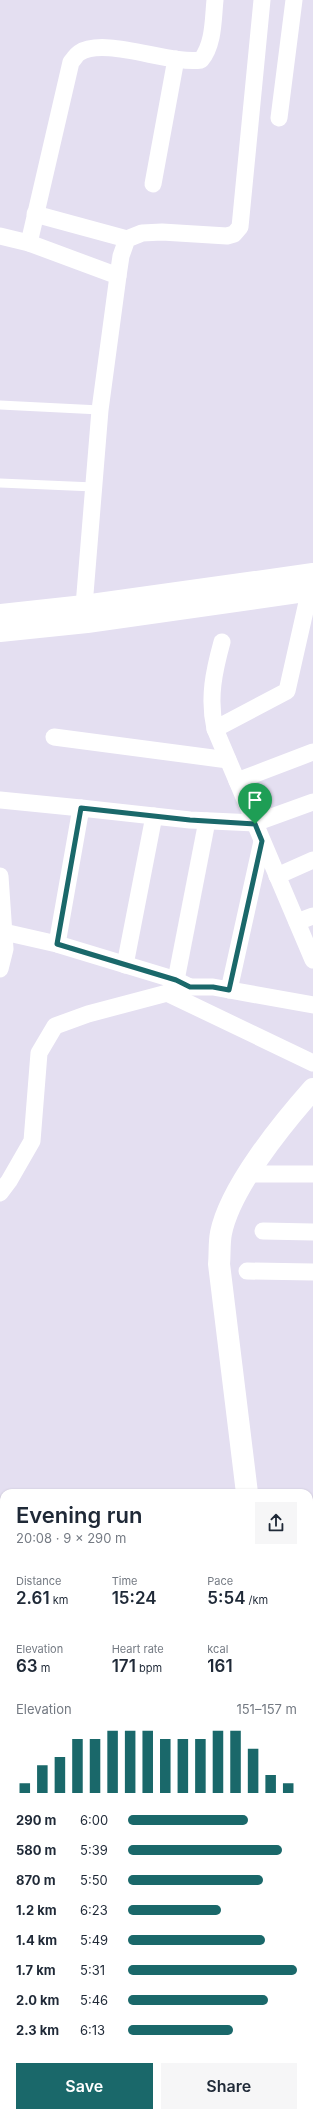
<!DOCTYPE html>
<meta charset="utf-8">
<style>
:root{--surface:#fff;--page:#f6f6f7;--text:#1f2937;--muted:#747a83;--accent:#1a686a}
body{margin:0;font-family:Inter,sans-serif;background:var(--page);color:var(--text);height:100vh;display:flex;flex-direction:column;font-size:15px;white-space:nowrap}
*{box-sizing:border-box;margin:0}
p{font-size:13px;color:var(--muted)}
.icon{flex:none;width:22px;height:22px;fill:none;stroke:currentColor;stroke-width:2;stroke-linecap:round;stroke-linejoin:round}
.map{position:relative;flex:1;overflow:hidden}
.sheet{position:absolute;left:0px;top:1489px;width:313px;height:628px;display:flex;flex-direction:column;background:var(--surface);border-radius:12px 12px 0 0;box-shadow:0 1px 3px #0004}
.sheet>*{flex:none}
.pin{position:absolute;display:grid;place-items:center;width:34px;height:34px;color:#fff;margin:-41px -17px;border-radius:50% 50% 50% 0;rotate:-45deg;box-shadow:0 0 4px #0007}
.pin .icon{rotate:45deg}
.round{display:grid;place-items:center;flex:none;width:42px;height:42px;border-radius:0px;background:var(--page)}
.summary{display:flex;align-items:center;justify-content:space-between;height:68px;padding:0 16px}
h1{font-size:22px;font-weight:600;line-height:30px}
.metrics{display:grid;grid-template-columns:repeat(3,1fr);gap:6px;height:68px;padding:4px 16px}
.metrics div{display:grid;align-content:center}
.metrics b{font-size:17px;font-weight:600}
.metrics small{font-size:11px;font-weight:400}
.metrics p{font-size:11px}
.chart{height:112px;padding:8px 16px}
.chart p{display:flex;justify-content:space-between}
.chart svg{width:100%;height:72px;margin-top:4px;stroke:var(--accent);stroke-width:6}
.primary-button{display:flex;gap:8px;margin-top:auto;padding:8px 16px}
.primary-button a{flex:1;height:46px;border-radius:0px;background:var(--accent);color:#fff;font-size:16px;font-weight:600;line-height:46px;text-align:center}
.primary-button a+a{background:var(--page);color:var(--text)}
ul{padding:0 16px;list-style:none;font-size:13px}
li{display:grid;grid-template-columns:64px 48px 1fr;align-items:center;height:30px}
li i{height:10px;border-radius:5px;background:var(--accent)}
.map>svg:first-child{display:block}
</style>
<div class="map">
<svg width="313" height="2117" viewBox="0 0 313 2117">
<rect width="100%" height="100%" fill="#e4dff1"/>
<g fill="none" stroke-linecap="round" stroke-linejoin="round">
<!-- service -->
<g stroke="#fff" stroke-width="9">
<path d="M 0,405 L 100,410"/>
<path d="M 0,483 L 94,487"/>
</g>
<!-- minor -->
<g stroke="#fff" stroke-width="17">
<path d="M 279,118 L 294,0"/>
<path d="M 153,184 L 176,59"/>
<path d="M 35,214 L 127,239"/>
<path d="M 0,236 L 29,243"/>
<path d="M 118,276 L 121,256 L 127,239 L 142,233 L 162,232 L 227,236 L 234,234 L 240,227 L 262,0"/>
<path d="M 84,606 L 100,410 L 118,276 L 29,243 L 71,62 C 74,59 76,55 79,53 C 104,36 170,65 201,60 C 214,44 213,19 215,0"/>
<path d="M 222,642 C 214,671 208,698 215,729 L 313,960"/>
<path d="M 215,729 L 287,691 L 312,580"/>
<path d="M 54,737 L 228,760"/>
<path d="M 237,781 L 313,752"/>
<path d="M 0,800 L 81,808"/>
<path d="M 0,876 L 5,949 L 0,969"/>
<path d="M 277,876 L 313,860"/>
<path d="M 297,922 L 313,916"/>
<path d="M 4,932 L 57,944 L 176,980 L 190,987"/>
<path d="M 57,944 L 81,808 L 190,820 L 255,823 L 313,802"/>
<path d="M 125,965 L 154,816"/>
<path d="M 176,980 L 207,821"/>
<path d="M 229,990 L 262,841"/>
<path d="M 167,993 L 313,1063"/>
<path d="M 249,1174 L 313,1174"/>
<path d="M 0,1193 L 9,1181 L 32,1141 L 39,1053 L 55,1026 L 88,1014 L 190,987 L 213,987 L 313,1005"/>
<path d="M 263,1231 L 313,1232"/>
<path d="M 247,1271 L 313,1272"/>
<path d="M 0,1636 L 4,1637"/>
<path d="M 309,2024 L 313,2024"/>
<path d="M 38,2113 L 173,2116 L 221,2113"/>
</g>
<!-- tertiary -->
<g stroke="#fff" stroke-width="22">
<path d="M 247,1493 L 219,1264 C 220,1254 219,1243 221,1233 C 230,1188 282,1124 313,1089"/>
<path d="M 309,1655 L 313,1653"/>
<path d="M 235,2113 L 235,2117"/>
</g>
<!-- secondary -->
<g stroke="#fff" stroke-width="22">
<path d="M 0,615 L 84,606 L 313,574"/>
<path d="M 0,631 L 87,622 L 313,590"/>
</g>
</g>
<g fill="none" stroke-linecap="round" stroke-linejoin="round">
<!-- route casing -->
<g stroke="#fff" stroke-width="8">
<path id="route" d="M 81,808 L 190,820 L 255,824 L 262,841 L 229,990 L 213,987 L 190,987 L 176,980 L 57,944 Z"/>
</g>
<!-- route -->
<use href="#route" stroke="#1a686a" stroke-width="5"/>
</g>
</svg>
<div class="pin" style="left:255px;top:824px;background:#1e9e55"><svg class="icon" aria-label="arrive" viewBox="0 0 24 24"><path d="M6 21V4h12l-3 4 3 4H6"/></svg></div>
<section class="sheet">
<div class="summary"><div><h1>Evening run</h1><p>20:08 · 9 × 290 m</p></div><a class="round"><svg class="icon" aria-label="share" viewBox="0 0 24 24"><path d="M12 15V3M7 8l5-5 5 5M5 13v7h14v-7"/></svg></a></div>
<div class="metrics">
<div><p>Distance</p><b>2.61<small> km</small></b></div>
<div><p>Time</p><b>15:24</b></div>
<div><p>Pace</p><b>5:54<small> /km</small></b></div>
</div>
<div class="metrics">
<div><p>Elevation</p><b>63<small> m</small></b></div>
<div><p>Heart rate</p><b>171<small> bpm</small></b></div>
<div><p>kcal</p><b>161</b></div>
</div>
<div class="chart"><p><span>Elevation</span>151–157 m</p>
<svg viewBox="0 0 160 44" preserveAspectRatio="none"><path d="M5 44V38M15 44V27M25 44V22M35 44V11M45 44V11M55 44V6M65 44V6M75 44V6M85 44V11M95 44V11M105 44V11M115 44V6M125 44V6M135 44V17M145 44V33M155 44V38"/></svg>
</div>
<ul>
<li><b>290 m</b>6:00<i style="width:71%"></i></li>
<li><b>580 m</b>5:39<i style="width:91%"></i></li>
<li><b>870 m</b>5:50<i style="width:80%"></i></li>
<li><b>1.2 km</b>6:23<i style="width:55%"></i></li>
<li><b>1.4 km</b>5:49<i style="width:81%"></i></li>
<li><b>1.7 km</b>5:31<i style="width:100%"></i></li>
<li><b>2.0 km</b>5:46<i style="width:83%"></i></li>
<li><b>2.3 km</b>6:13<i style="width:62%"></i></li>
</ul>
<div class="primary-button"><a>Save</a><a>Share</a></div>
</section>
</div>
